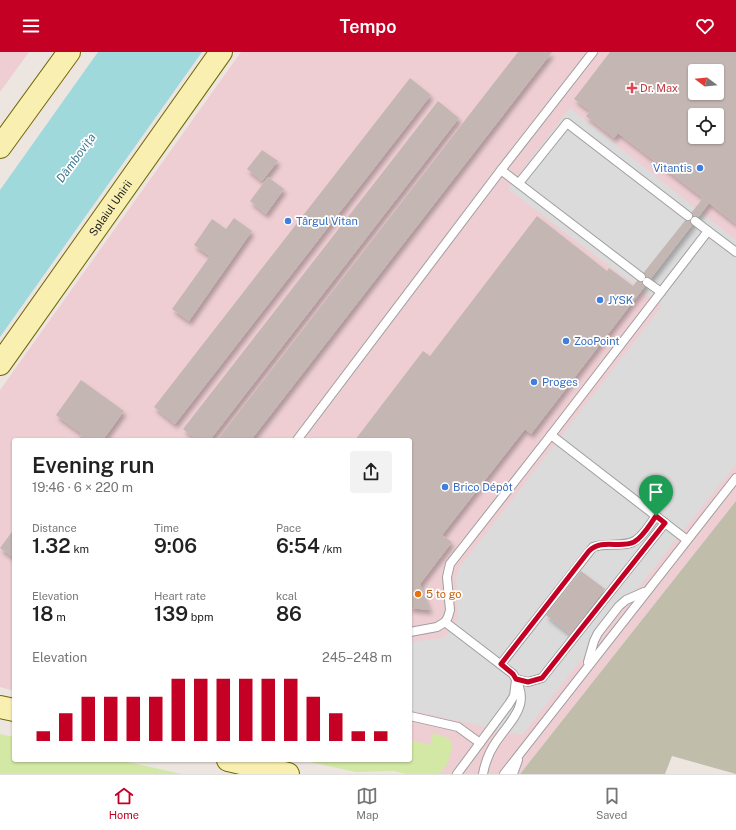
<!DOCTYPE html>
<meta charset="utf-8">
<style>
:root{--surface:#fff;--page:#f2f2f2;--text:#222;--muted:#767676;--line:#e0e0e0;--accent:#c50025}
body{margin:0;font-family:"Public Sans",sans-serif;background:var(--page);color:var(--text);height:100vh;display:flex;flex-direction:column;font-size:15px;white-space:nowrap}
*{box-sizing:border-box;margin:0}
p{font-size:13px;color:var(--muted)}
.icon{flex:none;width:22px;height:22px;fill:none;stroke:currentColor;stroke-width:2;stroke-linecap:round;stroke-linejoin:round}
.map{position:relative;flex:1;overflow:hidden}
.side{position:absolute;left:12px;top:386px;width:400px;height:324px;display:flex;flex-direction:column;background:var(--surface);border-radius:4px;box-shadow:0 1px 3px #0004}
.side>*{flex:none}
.needle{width:26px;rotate:286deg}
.controls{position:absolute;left:688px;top:12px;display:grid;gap:8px}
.controls a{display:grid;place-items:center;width:36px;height:36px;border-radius:4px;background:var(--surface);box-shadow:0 1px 3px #0004;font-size:20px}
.pin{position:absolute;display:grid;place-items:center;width:34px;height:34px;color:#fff;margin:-41px -17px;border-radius:50% 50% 50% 0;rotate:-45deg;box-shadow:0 0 4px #0007}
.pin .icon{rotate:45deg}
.round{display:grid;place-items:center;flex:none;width:42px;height:42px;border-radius:4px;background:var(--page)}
.summary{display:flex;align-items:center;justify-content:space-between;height:68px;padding:0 20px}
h1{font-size:22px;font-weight:600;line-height:30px}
.metrics{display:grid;grid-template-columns:repeat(3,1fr);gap:6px;height:68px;padding:4px 20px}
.metrics div{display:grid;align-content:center}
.metrics b{font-size:20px;font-weight:600}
.metrics small{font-size:11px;font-weight:400}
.metrics p{font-size:11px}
.chart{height:112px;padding:8px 20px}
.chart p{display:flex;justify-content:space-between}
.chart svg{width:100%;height:72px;margin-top:4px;stroke:var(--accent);stroke-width:6}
header{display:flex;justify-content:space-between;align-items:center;height:52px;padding:0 20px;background:var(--accent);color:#fff;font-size:18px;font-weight:600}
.menu{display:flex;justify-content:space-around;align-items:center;height:56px;border-top:1px solid var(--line);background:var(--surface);font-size:11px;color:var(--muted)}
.menu a{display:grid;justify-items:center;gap:2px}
.menu .selected{color:var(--accent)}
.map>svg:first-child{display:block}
</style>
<header><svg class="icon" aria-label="menu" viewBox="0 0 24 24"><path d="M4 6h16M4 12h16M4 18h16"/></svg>Tempo<svg class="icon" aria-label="heart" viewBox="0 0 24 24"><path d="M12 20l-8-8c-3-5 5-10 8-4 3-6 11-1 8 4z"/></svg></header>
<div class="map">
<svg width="736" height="722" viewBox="0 0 736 722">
<defs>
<filter id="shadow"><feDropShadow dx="2.5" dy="4.5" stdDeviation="2" flood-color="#0004"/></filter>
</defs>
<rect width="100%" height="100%" fill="#ede6e0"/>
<!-- commercial -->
<g fill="#eeced3" fill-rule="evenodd">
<path d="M 0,0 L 29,0 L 0,40 Z"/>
<path d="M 241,0 L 736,0 L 736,449 L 520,722 L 407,722 L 410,708 L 410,388 L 14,388 L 14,639 L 0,635 L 0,338 ZM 695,19 L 717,19 L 717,41 L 695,41 ZM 695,63 L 717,63 L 717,85 L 695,85 Z"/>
</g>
<!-- construction -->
<path fill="#c1bdab" d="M 736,449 L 736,722 L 672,704 L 665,722 L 520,722 Z"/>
<!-- grass -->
<g fill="#d2e8a4">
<path d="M 433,681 L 448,686 L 451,689 L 452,695 L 448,711 L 443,718 L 438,722 L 407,722 L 393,719 L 356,720 L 310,710 L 310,708 L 410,708 L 410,688 L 430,693 Z"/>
<path d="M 0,682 L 14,685 L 14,708 L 119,708 L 182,722 L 0,722 Z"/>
</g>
<!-- parking -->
<path fill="#dbdbdb" d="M 570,56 L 736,188 L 736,412 L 522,683 L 410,658 L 410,590 L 441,586 L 446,584 L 458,566 L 456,526 L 459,516 L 662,254 L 508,137 Z"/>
<!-- water -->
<path fill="#9fd9db" d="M 98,0 L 202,0 L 0,285 L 0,138 Z"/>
<!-- building -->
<g fill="#c4b7b3" fill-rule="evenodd" filter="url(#shadow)">
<path d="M 518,0 L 552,0 L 251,388 L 217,388 Z"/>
<path d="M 610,0 L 736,0 L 736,172 L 709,151 L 531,382 L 525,377 L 442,483 L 452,490 L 420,532 L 430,558 L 410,556 L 410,388 L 355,388 L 423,299 L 430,304 L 537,164 L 607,219 L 609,216 L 633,234 L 703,146 L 618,81 L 614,86 L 586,64 L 590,59 L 574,47 ZM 695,19 L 717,19 L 717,41 L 695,41 ZM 695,63 L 717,63 L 717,85 L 695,85 Z"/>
<path d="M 410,26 L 431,43 L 175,372 L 154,355 Z"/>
<path d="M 438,49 L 459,66 L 210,388 L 197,388 L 183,377 Z"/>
<path d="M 262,98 L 278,109 L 262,129 L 247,117 Z"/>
<path d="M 268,125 L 284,137 L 266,162 L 250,149 Z"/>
<path d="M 234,166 L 252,179 L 189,269 L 172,257 L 210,204 L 194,193 L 212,167 L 226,177 Z"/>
<path d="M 81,328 L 124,359 L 103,388 L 78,388 L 82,382 L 56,363 Z"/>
<path d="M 14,477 L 14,506 L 0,496 Z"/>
<path d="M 581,519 L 605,537 L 570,582 L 546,563 Z"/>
</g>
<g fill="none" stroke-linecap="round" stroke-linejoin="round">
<!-- lane casing -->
<g stroke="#9f9f9f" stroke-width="10">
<g id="lane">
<path d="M 501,118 L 641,225"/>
<path d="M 519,131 L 567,71 L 688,164"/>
<path d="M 695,169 L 708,179"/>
<path d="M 647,230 L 661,240"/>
<path d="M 551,383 L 687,488"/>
<path d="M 297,388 L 501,118 L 593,0"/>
<path d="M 445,570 L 513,622 C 532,653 513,665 496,690 C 489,700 485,711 483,722"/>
<path d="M 410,580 L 437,575 L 445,570 L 448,565 L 450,558 L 447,525 L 450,512 L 551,383 L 708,179 L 736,200"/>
<path d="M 588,610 L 594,589 L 598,581 L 619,554 L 626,548 L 644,540"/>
<path d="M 501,612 L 593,495 C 606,490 626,496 636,488 C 644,483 650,472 656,464"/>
<path d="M 516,627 L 528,630 L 542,626 L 665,471"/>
<path d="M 410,664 L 458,675 L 480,691"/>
<path d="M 457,722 L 509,652 L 514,644 L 516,628"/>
<path d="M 504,722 L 736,426"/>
<path d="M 513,722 L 518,708"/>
</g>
</g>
<!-- secondary casing -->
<g stroke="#6f6704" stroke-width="24">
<g id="secondary">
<path d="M 0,95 L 69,0"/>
<path id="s1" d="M 0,312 L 221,0"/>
<path d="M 0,655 L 14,658"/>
<path d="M 228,708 L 288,722"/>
</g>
</g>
<!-- lane -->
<use href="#lane" stroke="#fff" stroke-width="8"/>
<!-- secondary -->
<use href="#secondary" stroke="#f9efb1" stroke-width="22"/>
</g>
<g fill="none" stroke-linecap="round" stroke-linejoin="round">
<!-- route casing -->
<g stroke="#fff" stroke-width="8">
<path id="route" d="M 656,464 L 665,471 L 542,626 L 528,630 L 516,627 L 513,622 L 501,612 L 589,499 C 602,486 620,497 634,490 C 643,485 650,472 656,464 Z"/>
</g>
<!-- route -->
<use href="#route" stroke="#c50025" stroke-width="5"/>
</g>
<!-- markers -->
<path fill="#e0444e" stroke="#fff" stroke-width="1.5" d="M630 30h4v4h4v4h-4v4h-4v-4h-4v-4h4z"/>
<g fill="#3f7fe0" stroke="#fff" stroke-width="1.5">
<circle cx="700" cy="116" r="4"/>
<circle cx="288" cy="169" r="4"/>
<circle cx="600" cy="248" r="4"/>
<circle cx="566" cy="289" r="4"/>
<circle cx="534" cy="330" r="4"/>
<circle cx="445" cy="435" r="4"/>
</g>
<circle fill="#e8710a" stroke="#fff" stroke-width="1.5" cx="418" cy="542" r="4"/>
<g text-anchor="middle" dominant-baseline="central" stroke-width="3.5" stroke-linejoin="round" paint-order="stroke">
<!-- health labels -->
<g font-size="11" fill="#be3a42" stroke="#fff" text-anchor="start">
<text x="640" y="36">Dr. Max</text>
</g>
<!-- shop labels -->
<g font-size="11" fill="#366cbe" stroke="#fff" text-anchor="start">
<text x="692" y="116" text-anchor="end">Vitantis</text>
<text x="296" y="169">Târgul Vitan</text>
<text x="608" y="248">JYSK</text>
<text x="574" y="289">ZooPoint</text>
<text x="542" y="330">Proges</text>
<text x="453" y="435">Brico Dépôt</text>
</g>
<!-- street labels -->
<g font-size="11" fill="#1b1b1b" stroke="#fff">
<text stroke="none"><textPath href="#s1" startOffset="191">Splaiul Unirii</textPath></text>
</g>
<!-- food labels -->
<g font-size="11" fill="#c56008" stroke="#fff" text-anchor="start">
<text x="426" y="542">5 to go</text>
</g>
<!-- water labels -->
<g font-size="12" font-style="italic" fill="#407992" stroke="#fff">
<text transform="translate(76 106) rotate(-54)">Dâmbovița</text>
</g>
</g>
</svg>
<div class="controls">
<a><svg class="needle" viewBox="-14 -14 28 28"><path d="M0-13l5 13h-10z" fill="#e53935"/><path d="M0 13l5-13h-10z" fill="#767676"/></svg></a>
<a><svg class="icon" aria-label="locate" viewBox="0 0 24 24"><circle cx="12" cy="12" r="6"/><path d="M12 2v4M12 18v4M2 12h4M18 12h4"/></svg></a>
</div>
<div class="pin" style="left:656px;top:464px;background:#1e9e55"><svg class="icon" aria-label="arrive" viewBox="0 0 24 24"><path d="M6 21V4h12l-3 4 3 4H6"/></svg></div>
<section class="side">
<div class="summary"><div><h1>Evening run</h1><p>19:46 · 6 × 220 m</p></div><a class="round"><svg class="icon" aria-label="share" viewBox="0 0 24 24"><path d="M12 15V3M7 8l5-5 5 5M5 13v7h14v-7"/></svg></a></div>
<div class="metrics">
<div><p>Distance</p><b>1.32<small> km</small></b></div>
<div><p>Time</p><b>9:06</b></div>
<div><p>Pace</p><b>6:54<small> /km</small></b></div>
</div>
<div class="metrics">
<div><p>Elevation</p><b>18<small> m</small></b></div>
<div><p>Heart rate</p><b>139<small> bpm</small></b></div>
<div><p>kcal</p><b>86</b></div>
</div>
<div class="chart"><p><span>Elevation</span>245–248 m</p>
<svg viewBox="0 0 160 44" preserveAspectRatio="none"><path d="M5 44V38M15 44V27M25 44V17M35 44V17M45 44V17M55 44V17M65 44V6M75 44V6M85 44V6M95 44V6M105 44V6M115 44V6M125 44V17M135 44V27M145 44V38M155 44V38"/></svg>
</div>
</section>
</div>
<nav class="menu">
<a class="selected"><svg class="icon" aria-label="home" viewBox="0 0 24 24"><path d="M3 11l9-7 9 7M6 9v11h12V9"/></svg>Home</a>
<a><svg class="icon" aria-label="map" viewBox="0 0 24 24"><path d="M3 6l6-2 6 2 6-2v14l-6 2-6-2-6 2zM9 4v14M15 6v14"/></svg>Map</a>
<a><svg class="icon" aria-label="saved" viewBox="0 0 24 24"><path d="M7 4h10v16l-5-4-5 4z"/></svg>Saved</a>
</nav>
